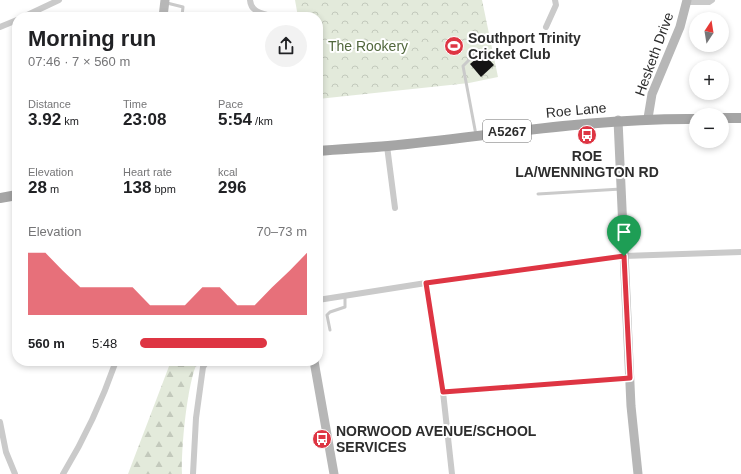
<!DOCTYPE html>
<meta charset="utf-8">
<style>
:root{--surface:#fff;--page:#f2f2f2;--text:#202124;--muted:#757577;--accent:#de3543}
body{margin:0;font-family:Helvetica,sans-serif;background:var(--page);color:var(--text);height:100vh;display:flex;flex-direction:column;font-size:15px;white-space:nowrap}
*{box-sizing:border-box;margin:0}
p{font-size:13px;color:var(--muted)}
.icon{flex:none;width:22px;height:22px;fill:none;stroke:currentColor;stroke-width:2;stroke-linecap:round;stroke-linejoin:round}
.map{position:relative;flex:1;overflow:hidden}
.sheet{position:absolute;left:12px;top:12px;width:311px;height:354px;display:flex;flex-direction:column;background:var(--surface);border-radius:16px;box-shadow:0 2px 6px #0003}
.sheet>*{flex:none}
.needle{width:26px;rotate:12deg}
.fabs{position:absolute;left:689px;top:12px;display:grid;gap:8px}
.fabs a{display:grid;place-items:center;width:40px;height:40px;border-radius:50%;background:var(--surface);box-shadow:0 2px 6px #0003;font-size:20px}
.pin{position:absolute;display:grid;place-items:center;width:34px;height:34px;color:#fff;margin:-41px -17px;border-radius:50% 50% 50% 0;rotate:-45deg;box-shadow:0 0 4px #0007}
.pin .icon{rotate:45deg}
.round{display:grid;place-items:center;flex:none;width:42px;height:42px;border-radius:21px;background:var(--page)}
.headline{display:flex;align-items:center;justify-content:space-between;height:68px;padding:0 16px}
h1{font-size:22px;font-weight:700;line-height:30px}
.figures{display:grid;grid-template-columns:repeat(3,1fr);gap:6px;height:68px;padding:4px 16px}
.figures div{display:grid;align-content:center}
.figures b{font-size:17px;font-weight:700}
.figures small{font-size:11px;font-weight:400}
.figures p{font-size:11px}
.chart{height:112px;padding:8px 16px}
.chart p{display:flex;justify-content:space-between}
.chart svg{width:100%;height:72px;margin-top:4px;fill:var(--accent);opacity:.7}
ul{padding:0 16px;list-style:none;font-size:13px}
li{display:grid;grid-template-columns:64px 48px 1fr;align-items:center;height:30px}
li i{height:10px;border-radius:5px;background:var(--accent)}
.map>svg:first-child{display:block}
</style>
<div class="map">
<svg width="741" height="474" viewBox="0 0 741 474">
<defs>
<pattern id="forest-firs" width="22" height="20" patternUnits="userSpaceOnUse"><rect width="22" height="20" fill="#e3eadb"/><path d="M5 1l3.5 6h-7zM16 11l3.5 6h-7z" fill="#c3c9bc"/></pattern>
<pattern id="park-crowns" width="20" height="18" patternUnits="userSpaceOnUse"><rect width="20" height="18" fill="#e3eadb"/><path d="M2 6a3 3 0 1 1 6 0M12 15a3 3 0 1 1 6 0" fill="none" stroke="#c3c9bc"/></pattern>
</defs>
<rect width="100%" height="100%" fill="#fff"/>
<!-- forest -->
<path fill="url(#forest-firs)" d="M 171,361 L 198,361 C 187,382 181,449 182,474 L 128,474 Z"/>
<!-- park -->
<path fill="url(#park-crowns)" d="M 295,0 L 482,0 L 498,77 L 469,83 L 318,99 L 318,17 L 298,17 Z"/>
<!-- building -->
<path fill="#141414" d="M 483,53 L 494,65 L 481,77 L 470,64 Z"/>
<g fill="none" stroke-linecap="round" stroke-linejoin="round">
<!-- path -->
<path stroke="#cacaca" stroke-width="1.5" stroke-dasharray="2 2" stroke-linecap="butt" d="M 175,361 L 197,366"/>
<!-- lane -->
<g stroke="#cacaca" stroke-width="3">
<path d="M 167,3 L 183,7 L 182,16 L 189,17"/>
<path d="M 223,17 L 225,17"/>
<path d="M 476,135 L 463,66 L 479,50"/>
<path d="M 538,194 L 621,189"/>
<path d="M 330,330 L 327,315 L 330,312 L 345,307 L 345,296"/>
</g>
<!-- street -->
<g stroke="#cacaca" stroke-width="6">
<path d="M 250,0 C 251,13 263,13 274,17"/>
<path d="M 687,2 L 709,2 L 712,0"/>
<path d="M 23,17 L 59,0"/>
<path d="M 0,27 L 17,20"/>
<path d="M 546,27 L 556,5 L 555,0"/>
<path d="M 387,146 L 395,208"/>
<path d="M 426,283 L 443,392 L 452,474"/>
<path d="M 318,300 L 426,283 L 624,256 L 741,252"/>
<path d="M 443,392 L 630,378"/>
<path d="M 0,422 L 6,452 L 15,474"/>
<path d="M 63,474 C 85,438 102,401 116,361"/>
<path d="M 193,474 L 196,418 L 203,367 L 207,361"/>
</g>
<!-- secondary -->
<g stroke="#b7b7b7" stroke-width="9">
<path d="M 163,17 L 165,0"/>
<path d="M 648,118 L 652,94 L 680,27 L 687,0"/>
<path d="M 618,120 L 631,406 L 638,474"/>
<path d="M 314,361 L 334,474"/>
</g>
<!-- primary -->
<g stroke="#a5a5a5" stroke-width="10">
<path d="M 722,118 L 741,118"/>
<path d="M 318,151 C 341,149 365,148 388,146 C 491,136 592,118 696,119"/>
<path d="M 0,198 L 17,195"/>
</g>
</g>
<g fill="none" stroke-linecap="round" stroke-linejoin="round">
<!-- route casing -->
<g stroke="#fff" stroke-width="8">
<path id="route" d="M 624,256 L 630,378 L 443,392 L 426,283 Z"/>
</g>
<!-- route -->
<use href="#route" stroke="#de3543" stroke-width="5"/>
</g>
<!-- icons -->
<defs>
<g id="stadium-disc" transform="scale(1)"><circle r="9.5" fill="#de3543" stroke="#fff"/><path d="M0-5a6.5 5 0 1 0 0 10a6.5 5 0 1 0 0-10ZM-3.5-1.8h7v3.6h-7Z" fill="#fff"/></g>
<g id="bus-disc" transform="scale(1)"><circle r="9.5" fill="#de3543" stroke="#fff"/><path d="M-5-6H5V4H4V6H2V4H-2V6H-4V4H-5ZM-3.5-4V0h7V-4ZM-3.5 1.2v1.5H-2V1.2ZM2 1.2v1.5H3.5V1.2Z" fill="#fff"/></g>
</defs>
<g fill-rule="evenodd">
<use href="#stadium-disc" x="454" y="46"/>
<use href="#bus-disc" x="587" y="135"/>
<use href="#bus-disc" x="322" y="439"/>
</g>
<g text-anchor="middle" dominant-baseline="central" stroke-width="4" stroke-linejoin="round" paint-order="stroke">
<!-- shield labels -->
<rect fill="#fff" stroke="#6c6c6c" stroke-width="1" x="483" y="120" width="48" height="22" rx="3"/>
<g font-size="13" font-weight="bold" fill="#2d2d2d">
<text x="507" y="131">A5267</text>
</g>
<!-- poi labels -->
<g font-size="14" font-weight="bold" fill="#2d2d2d" stroke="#fff" text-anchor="start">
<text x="468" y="38">Southport Trinity<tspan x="468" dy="16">Cricket Club</tspan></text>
<text x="587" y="156" text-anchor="middle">ROE<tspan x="587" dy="16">LA/WENNINGTON RD</tspan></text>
<text x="336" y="431">NORWOOD AVENUE/SCHOOL<tspan x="336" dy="16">SERVICES</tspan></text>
</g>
<!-- park labels -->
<g font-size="14" fill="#51673c" stroke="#fff">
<text x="368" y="46">The Rookery</text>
</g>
<!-- street labels -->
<g font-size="14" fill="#2d2d2d" stroke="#fff">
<text transform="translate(654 54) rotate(-70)">Hesketh Drive</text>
<text transform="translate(576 110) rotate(-5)">Roe Lane</text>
</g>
</g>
</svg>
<div class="fabs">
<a><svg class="needle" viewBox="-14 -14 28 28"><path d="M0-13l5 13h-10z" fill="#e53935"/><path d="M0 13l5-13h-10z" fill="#757577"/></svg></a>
<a>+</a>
<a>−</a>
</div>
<div class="pin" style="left:624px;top:256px;background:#1e9e55"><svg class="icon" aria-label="arrive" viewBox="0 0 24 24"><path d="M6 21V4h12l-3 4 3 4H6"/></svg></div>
<section class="sheet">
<div class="headline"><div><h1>Morning run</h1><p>07:46 · 7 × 560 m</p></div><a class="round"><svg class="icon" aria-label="share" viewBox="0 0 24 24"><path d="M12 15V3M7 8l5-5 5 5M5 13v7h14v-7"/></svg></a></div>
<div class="figures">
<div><p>Distance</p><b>3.92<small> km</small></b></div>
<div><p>Time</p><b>23:08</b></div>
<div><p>Pace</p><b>5:54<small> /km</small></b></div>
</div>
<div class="figures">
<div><p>Elevation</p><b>28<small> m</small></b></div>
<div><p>Heart rate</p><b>138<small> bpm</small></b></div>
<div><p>kcal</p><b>296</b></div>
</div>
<div class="chart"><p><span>Elevation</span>70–73 m</p>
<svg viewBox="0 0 160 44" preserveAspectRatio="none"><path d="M0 44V6L10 6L20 17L30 27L40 27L50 27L60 27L70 38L80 38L90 38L100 27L110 27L120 38L130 38L140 27L150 17L160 6V44z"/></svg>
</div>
<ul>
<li><b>560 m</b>5:48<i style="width:76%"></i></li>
</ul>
</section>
</div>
